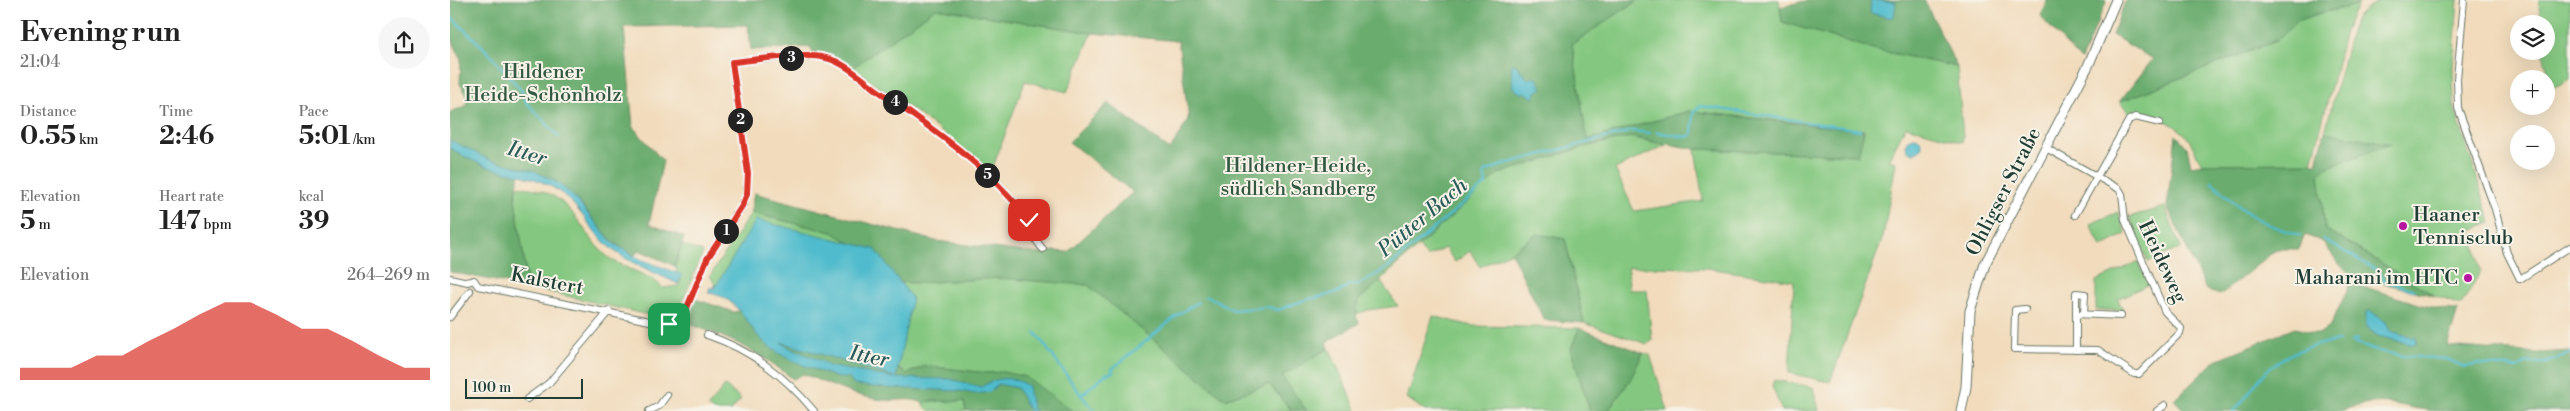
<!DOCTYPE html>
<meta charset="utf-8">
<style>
:root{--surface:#fff;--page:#f6f6f6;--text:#222;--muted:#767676;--accent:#d93025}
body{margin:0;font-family:"Libre Bodoni",serif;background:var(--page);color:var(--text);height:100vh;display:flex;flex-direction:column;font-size:19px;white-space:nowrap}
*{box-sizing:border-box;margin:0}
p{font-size:16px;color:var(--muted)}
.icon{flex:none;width:28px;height:28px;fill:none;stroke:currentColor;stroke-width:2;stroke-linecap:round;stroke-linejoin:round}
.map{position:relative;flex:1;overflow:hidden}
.details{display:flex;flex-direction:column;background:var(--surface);width:450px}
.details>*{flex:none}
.tools{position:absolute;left:2060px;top:15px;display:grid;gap:10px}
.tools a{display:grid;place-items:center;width:45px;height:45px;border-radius:50%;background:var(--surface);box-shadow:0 5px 20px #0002;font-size:25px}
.scale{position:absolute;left:15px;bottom:12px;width:118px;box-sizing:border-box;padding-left:5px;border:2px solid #1f3d34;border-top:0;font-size:14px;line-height:18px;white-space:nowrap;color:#1f3d34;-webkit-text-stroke:4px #f7f3e8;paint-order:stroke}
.pin{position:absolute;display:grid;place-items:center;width:42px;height:42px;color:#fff;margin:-21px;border-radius:10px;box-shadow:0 2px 8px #0006}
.km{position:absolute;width:25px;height:25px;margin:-12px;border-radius:50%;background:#222;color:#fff;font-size:14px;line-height:25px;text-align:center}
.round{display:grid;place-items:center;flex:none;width:52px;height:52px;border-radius:26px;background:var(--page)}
.headline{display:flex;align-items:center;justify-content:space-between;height:85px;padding:0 20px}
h1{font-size:28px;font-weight:800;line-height:38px}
.figures{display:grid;grid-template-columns:repeat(3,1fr);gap:8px;height:85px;padding:5px 20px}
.figures div{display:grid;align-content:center}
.figures b{font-size:25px;font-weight:800}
.figures small{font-size:14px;font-weight:400}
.figures p{font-size:14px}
.chart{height:140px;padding:10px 20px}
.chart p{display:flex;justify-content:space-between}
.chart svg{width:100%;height:90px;margin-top:5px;fill:var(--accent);opacity:.7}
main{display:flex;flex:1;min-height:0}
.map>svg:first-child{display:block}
</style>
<main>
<section class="details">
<div class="headline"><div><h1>Evening run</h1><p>21:04</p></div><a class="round"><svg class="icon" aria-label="share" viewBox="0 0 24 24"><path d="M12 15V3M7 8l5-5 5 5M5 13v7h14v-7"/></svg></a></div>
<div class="figures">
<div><p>Distance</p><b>0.55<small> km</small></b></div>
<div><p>Time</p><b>2:46</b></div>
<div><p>Pace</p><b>5:01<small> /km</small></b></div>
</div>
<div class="figures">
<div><p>Elevation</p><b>5<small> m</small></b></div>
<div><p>Heart rate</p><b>147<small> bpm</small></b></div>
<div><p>kcal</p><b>39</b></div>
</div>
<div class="chart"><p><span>Elevation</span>264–269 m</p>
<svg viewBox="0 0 160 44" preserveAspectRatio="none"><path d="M0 44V38L10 38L20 38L30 32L40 32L50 25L60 19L70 12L80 6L90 6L100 12L110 19L120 19L130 25L140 32L150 38L160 38V44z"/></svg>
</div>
</section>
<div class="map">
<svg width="2120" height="411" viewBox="0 0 2120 411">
<rect width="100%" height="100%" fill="#f7f3e8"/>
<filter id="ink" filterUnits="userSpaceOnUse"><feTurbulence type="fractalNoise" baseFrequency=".02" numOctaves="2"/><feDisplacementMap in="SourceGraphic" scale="10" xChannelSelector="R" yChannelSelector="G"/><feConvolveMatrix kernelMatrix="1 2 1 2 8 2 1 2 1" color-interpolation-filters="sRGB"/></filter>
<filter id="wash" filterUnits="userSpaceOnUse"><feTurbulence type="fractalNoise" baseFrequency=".0096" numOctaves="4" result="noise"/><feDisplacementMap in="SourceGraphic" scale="20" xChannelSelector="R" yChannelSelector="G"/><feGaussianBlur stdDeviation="1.12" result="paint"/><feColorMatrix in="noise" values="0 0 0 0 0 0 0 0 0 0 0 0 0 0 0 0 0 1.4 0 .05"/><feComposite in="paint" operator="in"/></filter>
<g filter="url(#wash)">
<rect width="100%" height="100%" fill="#f1dbbc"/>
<!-- green -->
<g fill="#84c780" stroke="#52825a">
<path d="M 944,0 L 1120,41 L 1032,165 L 1040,181 L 1048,174 L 1134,147 L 1180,137 L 1216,145 L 1165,169 L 1184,211 L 1253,201 L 1245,149 L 1408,155 L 1414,130 L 1239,111 L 1137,140 L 1122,44 L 1188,0 L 1329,0 L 1332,22 L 1427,50 L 1507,67 L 1513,137 L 1512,142 L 1456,126 L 1438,160 L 1446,162 L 1433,237 L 1380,382 L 1339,373 L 1344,281 L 1257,268 L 1178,267 L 1179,290 L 1197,290 L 1202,341 L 1197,344 L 1134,323 L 1115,239 L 1087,234 L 1061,252 L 1030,267 L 1020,251 L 1005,262 L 995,248 L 977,257 L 969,246 L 1010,208 L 924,272 L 948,306 L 918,310 L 885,322 L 682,204 L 732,139 L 743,100 Z"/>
<path d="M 1933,0 L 2008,0 L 2003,66 L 2004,107 L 2041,222 L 2021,230 L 2031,271 L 2011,305 L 1985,296 L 1875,229 L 1869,174 L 1875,168 L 1940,144 L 1875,132 L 1903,24 C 1911,10 1919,5 1933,0 Z"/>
<path d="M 2089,0 L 2120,0 L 2120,79 L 2103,88 L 2092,51 L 2096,51 L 2096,24 L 2090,24 Z"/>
<path d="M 1908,5 L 1898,23 L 1894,35 L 1862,163 L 1752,164 C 1747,157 1745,150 1741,143 C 1731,124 1701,112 1681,114 L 1669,102 L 1828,40 L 1847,21 L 1870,13 Z"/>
<path d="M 486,8 L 642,33 L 617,92 L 575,81 L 541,172 L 478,121 L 402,68 Z"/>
<path d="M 68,186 C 81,188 94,190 105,197 C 129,212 138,244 162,260 C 179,271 199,273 213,288 L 228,286 L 231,281 L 225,266 L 232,245 L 253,252 L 228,312 L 219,318 L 207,317 L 78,287 L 65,199 Z"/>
<path d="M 1715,207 L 1731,248 L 1698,262 L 1679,217 Z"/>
<path d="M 1668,212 L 1676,234 L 1651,247 L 1640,224 Z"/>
<path d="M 301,213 L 382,232 L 417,253 L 421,281 L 467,283 L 548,278 L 638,285 L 775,399 L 819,384 L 842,411 L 622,411 L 553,372 L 538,373 L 475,366 L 457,374 L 346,305 L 264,289 L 265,284 L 260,276 Z"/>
<path d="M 1688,262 L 1699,284 L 1668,299 L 1673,310 L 1646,310 L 1646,281 Z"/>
<path d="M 983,316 L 1022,326 L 1129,328 L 1121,350 L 1140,411 L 975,411 L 957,398 Z"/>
<path d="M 879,348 L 907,411 L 857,411 L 831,376 Z"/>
<path d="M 1193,353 L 1200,355 L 1218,411 L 1158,411 L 1180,380 Z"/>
<path d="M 1324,380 L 1363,387 L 1369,411 L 1332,411 L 1322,386 Z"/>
<path d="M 275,386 L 291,399 L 281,411 L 263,411 L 258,407 Z"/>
<path d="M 478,401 L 514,401 L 516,411 L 480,411 L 473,405 Z"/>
</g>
<!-- forest -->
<g fill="#6bac6e" stroke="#457451">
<path d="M 0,0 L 1188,0 L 1122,44 L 1137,140 L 1239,111 L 1414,131 L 1408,155 L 1245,149 L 1180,137 L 1134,147 L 1048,174 L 909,300 L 906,316 L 909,323 L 877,342 L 879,348 L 832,376 L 857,411 L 842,411 L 819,384 L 775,399 L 638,285 L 548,278 L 467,283 L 421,281 L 417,253 L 382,232 L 301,213 L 304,193 L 486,241 L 591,254 L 603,251 L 618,252 L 683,192 L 619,142 L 658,103 L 720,150 L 739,119 L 728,41 L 642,33 L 486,8 L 402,68 L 376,54 L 363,54 L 361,47 L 301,50 L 298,25 L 174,27 L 183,127 L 213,161 L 199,224 L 234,237 L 225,266 L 189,250 L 184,256 C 147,236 140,206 109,184 C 99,176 82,172 70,168 L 65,199 L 78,287 L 0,272 L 0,112 L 16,106 L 17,95 L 10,84 L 11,59 L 0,35 Z"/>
<path d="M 1359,0 L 1474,0 L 1507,67 L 1427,50 L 1332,22 L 1330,7 Z"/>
<path d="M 1597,0 L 1657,0 L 1631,60 L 1590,16 Z"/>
<path d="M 1676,0 L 1912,0 L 1908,5 L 1870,13 L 1847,21 L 1828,40 L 1669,102 L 1703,59 L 1662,35 Z"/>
<path d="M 1875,132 L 1941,144 L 1875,168 L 1869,174 L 1875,229 L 1985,296 L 1903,276 L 1889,264 L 1873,242 L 1855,235 L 1849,249 L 1827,249 L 1770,295 L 1756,290 L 1717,206 L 1726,135 L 1737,147 L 1741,166 L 1752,164 L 1867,163 Z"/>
<path d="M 1087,234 L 1115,239 L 1134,323 L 1094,320 L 1061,252 Z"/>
<path d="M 1900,284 C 1934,290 1976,311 2008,310 L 1997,346 L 2087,353 L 2120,351 L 2120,411 C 2076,411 2033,411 1989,411 C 1947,409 1936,393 1891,411 L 1735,411 L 1724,400 L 1766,360 L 1845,328 L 1869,334 L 1881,325 Z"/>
<path d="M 245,299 L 284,312 L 346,305 L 457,374 L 475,366 L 538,373 L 553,372 L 576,377 L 622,411 L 516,411 L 514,401 L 478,401 L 474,404 C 463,396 446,402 433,400 C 405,397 379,384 353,374 L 343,379 C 308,351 284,340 242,325 L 239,313 Z"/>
<path d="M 1129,328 L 1193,353 L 1180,380 L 1158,411 L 1140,411 L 1121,350 Z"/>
</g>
<!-- water -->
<g fill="#50bbcc" stroke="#387c80" fill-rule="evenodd">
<path d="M 1421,0 L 1446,2 L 1444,16 L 1441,18 L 1420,13 Z"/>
<path d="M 1061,64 L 1065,64 L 1078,79 L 1086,77 L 1092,88 L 1086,92 L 1083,98 L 1075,92 L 1072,94 L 1063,88 Z"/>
<circle cx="1464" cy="145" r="8"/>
<path d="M 0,140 L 40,160 L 85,171 L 108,183 L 121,194 L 163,243 L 188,258 L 232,275 L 228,284 C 205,272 174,262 155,243 C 138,226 127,203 107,190 C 86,176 61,174 38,167 C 25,162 12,156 0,148 Z"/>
<path d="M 306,220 L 425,249 L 462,298 L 446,378 L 500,379 L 531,387 C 547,377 561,375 578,386 L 582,408 L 586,411 L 579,411 L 567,388 L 548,384 L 540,392 L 525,394 L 510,391 L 436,388 L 404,385 L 399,378 L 388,378 C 362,368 328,359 309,337 C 295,320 284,295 258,293 L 260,287 L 264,289 ZM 331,342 L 444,377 L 444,378 L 379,366 C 365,355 344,353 331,342 Z"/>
<path d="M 1920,311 L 1936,322 L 1940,331 L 1966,338 L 1967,343 L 1964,345 L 1928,336 L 1921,331 L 1916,325 L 1916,312 Z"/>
</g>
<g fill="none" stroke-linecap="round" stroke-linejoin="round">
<!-- stream -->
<g stroke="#50bbcc" stroke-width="2.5">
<path d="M 0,16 L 36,50 L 71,90 L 76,102 L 109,137"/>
<path d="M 1207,132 L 1236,137 L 1242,135 L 1243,113 L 1250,106 L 1410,130"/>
<path d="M 1762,182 C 1790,210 1810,225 1850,235"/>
<path d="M 1873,239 L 1928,271 L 1935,281 L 1964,290"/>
<path d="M 755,297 L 758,296 L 783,310 L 818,307 L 828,310 L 852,301 L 889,292 L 899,285 L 909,284 L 936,269 L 1036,184 L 1034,172 L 1058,163 L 1182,131 L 1200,133"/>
<path d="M 585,332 L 631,395"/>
<path d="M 1902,341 L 1923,350 L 1953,356 L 1997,359 L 2015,367 L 2029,364 L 2067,368 L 2076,363 L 2096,363 L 2120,353"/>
<path d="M 1902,341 L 1907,339"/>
<path d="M 645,411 L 631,395 L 656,374 L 663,372 L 662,369 L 729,314 L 748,302"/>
<path d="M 1784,411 C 1795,400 1803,386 1813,375 C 1831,353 1863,344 1889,341"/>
</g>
</g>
</g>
<g filter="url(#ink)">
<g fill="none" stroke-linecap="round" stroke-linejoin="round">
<!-- street casing -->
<g stroke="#687464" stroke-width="8">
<g id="street">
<path d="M 2014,0 L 2007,79 L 2008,108 L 2045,209 L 2057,253 L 2070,279 L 2120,247"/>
<path d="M 1625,215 L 1679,120 L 1685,117 L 1710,123"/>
<path d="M 0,278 L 18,282 L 24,280 L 28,286 L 229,327 L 257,259 L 292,206 L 297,194 L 298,173 L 282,62 C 307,60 353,52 377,58 C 394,62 410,78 425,88 C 474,123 527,157 566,204 C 578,217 582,239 593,249"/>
<path d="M 1575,309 L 1565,310 L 1564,349 L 1648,350 L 1684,374 L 1689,374 L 1730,333 L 1731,328 L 1715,312 L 1675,220 L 1672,194 L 1669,189 L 1596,148"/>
<path d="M 1626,314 L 1626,293 L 1635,294 L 1634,314"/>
<path d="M 0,317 L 20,291"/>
<path d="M 257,335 C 301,350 334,375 364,411"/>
<path d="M 1626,350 L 1626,314 L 1671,316"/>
<path d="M 77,399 L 99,383 L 159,311"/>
<path d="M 199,411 L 209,406 L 217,395"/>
<path d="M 1707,411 L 1715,405"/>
</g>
</g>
<!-- secondary casing -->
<g stroke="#687464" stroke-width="11">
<path id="secondary" d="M 1511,411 L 1516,387 L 1520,311 L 1535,264 L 1638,66 L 1666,0"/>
</g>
<!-- street -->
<use href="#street" stroke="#fff" stroke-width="6"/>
<!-- secondary -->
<use href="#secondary" stroke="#fff" stroke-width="9"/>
</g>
</g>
<g fill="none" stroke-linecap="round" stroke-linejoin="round" filter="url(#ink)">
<!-- route casing -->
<g stroke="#fff" stroke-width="10">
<path id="route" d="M 219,324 L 229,327 L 257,259 L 292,206 L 297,194 L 298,173 L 282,62 C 307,60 352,52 376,58 C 394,62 412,79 427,90 C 482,128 538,166 579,220"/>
</g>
<!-- route -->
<use href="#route" stroke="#d93025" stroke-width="6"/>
</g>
<!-- markers -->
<g fill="#b5179e" stroke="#f7f3e8" stroke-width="2">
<circle cx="1953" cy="226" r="5"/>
<circle cx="2018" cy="278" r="5"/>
</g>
<g text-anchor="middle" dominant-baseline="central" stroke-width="4" stroke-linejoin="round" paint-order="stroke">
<!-- park labels -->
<g font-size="20" fill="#335943" stroke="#f7f3e8">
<text x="93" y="72">Hildener<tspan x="93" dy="23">Heide-Schönholz</tspan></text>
<text x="848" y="166">Hildener-Heide,<tspan x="848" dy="23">südlich Sandberg</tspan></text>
</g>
<!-- street labels -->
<g font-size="20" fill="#1f3d34" stroke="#f7f3e8">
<text transform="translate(1554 192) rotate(-63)">Ohligser Straße</text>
<text transform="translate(1712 262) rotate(65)">Heideweg</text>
<text transform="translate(97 282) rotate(11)">Kalstert</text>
</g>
<!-- poi labels -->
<g font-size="20" fill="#1f3d34" stroke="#f7f3e8" text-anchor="start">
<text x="1963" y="215">Haaner<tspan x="1963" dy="23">Tennisclub</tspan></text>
<text x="2008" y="278" text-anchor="end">Maharani im HTC</text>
</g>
<!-- water labels -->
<g font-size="21" font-style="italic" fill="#2b5c5a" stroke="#f7f3e8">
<text transform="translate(77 154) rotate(17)">Itter</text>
<text transform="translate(973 218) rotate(-40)">Pütter Bach</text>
<text transform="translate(419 357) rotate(11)">Itter</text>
</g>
</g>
</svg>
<div class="tools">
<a><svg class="icon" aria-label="layers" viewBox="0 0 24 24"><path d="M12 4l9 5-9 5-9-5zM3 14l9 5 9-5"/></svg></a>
<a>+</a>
<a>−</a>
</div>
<div class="scale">100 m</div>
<div class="pin" style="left:219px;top:324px;background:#1e9e55"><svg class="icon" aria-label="arrive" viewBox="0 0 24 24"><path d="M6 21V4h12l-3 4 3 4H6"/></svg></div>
<div class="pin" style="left:579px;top:220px;background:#d93025"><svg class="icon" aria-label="check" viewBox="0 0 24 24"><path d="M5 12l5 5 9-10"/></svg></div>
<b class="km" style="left:276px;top:231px">1</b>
<b class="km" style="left:290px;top:120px">2</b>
<b class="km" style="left:341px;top:58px">3</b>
<b class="km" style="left:445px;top:102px">4</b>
<b class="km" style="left:537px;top:175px">5</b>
</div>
</main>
